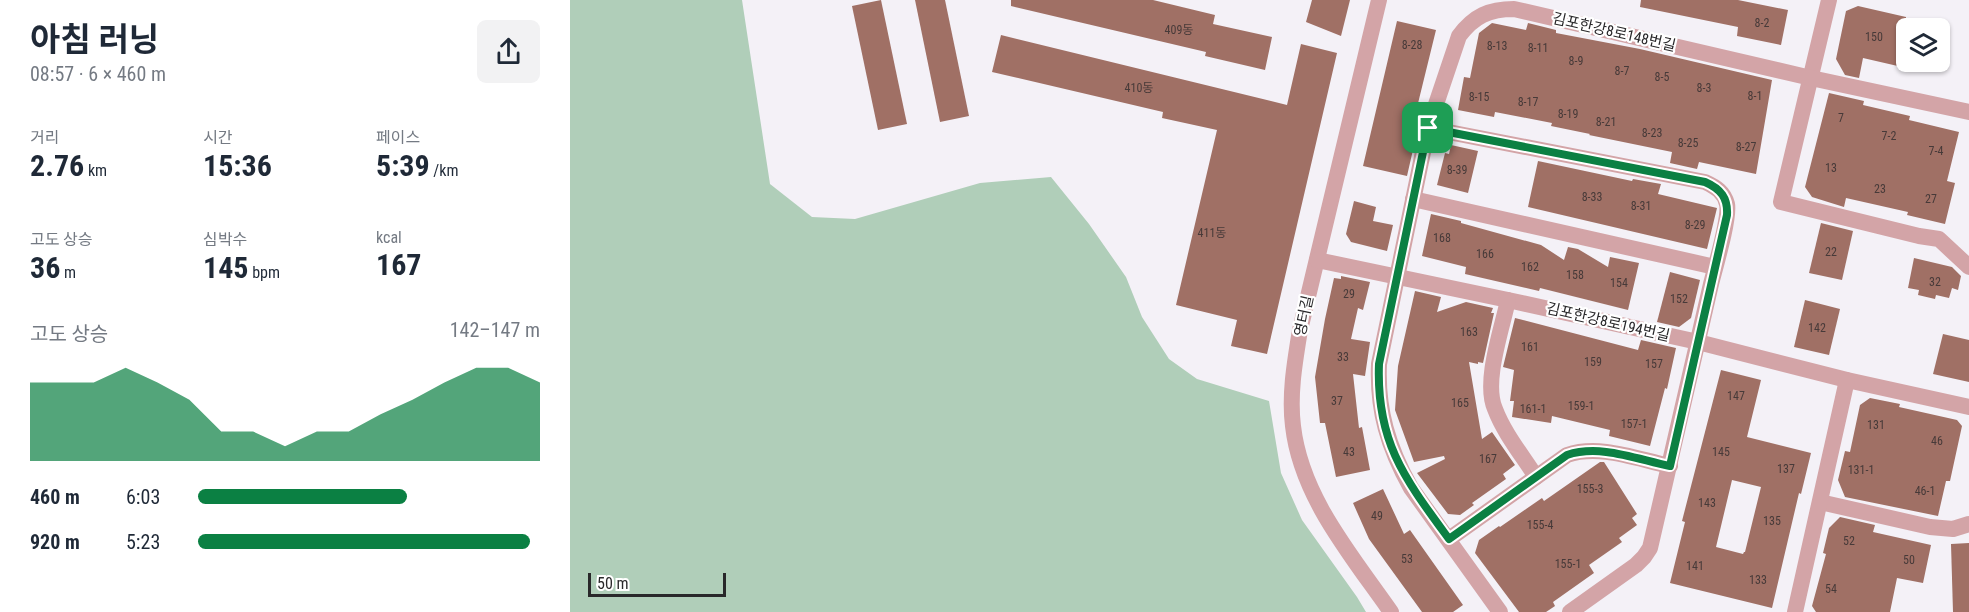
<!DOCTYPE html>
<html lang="ko">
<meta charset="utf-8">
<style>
:root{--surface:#fff;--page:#f2f2f3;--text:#1f2937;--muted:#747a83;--accent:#0b8043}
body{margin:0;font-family:"Roboto Condensed","Noto Sans KR",sans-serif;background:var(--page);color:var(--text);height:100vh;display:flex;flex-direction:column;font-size:22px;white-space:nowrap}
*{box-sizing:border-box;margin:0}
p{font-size:20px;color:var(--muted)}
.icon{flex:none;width:33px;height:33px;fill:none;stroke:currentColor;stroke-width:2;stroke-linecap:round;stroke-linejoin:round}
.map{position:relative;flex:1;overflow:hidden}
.panel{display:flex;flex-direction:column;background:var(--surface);width:570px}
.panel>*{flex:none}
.fabs{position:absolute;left:1326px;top:18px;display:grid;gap:12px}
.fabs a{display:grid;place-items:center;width:54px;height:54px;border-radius:9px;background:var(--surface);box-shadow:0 2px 4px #0004;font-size:30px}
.scale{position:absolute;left:18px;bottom:15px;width:138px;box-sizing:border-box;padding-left:6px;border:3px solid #29282a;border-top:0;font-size:16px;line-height:21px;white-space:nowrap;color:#29282a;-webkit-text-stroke:4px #fff;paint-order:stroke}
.pin{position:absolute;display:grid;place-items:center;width:51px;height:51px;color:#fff;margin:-26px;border-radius:12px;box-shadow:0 3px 9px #0006}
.round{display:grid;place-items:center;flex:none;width:63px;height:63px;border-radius:9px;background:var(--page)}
.summary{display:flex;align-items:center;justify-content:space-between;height:102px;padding:0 30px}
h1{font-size:33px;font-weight:700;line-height:45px}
.metrics{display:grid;grid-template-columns:repeat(3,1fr);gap:9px;height:102px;padding:6px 30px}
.metrics div{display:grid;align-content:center}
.metrics b{font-size:30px;font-weight:700}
.metrics small{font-size:16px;font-weight:400}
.metrics p{font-size:16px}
.chart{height:168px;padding:12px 30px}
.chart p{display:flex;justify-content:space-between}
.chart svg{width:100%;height:108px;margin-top:6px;fill:var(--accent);opacity:.7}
ul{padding:0 30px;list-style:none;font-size:20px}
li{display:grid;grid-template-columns:96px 72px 1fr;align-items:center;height:45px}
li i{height:15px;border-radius:8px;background:var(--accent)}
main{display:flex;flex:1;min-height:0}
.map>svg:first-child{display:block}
</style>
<main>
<section class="panel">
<div class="summary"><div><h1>아침 러닝</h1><p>08:57 · 6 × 460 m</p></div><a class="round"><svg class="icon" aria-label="share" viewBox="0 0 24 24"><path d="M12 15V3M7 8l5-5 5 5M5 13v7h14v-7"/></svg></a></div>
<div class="metrics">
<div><p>거리</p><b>2.76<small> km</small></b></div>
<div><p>시간</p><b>15:36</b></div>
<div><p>페이스</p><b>5:39<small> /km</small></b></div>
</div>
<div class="metrics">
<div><p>고도 상승</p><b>36<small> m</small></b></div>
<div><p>심박수</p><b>145<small> bpm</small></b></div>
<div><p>kcal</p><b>167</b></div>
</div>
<div class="chart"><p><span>고도 상승</span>142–147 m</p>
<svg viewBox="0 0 160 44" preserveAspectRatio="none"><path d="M0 44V12L10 12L20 12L30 6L40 12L50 19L60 32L70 32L80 38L90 32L100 32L110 25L120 19L130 12L140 6L150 6L160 12V44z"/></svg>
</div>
<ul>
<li><b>460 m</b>6:03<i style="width:61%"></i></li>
<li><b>920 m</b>5:23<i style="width:97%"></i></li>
</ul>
</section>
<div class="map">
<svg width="1399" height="612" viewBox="0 0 1399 612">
<rect width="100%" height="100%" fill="#f4f1f7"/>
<!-- green -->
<path fill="#b0ceb9" d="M 0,0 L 172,0 L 200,184 L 242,217 L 285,219 L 410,183 L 481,177 L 519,224 L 556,277 L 572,317 L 599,359 L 627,379 L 699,401 L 711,473 L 732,520 L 787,597 L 796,612 L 0,612 Z"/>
<!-- building -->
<g fill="#a07065" fill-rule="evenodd">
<path d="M 311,0 L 337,124 L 308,130 L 282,6 Z"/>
<path d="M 345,0 L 375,0 L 399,116 L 370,122 Z"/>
<path d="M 441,0 L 583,0 L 645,15 L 643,24 L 702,37 L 695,70 L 635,56 L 636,52 L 441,6 Z"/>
<path d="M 742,0 L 780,0 L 771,36 L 736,22 Z"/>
<path d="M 1071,0 L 1168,0 L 1218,10 L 1211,45 L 1167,36 L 1168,27 L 1070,7 Z"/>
<path d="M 1288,6 L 1336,17 L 1336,46 L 1332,67 L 1293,58 L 1289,78 L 1275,75 L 1266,59 L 1276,11 Z"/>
<path d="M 827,21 L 866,30 L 839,140 L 845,141 L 837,176 L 793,166 Z"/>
<path d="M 922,23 L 956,30 L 958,23 L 986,30 L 986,33 L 1070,49 L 1202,80 L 1186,174 L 1129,162 L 1127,169 L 1100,163 L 1102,152 L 1019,135 L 1020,134 L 981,126 L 982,123 L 925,112 L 924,117 L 888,110 L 894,77 L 900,78 L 909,33 Z"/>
<path d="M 431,35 L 717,105 L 731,44 L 767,53 L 697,354 L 661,346 L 667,320 L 606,305 L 647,130 L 592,118 L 593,112 L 422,72 Z"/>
<path d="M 1259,93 L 1294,101 L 1293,105 L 1340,116 L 1339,120 L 1389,132 L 1377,181 L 1385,183 L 1375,224 L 1337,215 L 1338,212 L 1276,198 L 1274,207 L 1242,197 L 1235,187 Z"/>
<path d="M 881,145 L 908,151 L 898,193 L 867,185 L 875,153 L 879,154 Z"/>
<path d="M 968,161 L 1062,181 L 1063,179 L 1091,184 L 1088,194 L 1147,208 L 1137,249 L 958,207 Z"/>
<path d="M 784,201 L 806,207 L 803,221 L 823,225 L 817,251 L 781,242 L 776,234 Z"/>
<path d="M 861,214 L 891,221 L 891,223 L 971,245 L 994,260 L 998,247 L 1008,249 L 1038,267 L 1040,257 L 1069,263 L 1058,310 L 970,288 L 969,291 L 895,274 L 896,267 L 852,256 Z"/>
<path d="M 1251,223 L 1283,231 L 1272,280 L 1239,273 Z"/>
<path d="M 1344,258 L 1382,267 L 1391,276 L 1388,290 L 1382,288 L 1379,298 L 1366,295 L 1365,299 L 1348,295 L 1349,290 L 1338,288 Z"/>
<path d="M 1100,272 L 1130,280 L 1121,318 L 1109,327 L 1087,322 Z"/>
<path d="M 771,276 L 800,282 L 793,310 L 788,308 L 781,339 L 800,342 L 795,376 L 783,374 L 789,428 L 792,427 L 800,470 L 766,477 L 755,423 L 750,423 L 745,377 L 755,319 L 764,278 L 771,279 Z"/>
<path d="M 845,291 L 871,297 L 867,312 L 896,302 L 923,308 L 921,313 L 924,313 L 913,363 L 908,362 L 908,364 L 899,362 L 912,439 L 922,432 L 945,465 L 933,474 L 936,479 L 902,503 L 904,505 L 890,515 L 878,514 L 847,473 L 875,459 L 874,456 L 844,462 L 825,410 L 828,366 Z"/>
<path d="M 1235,300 L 1270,309 L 1259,355 L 1224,347 Z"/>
<path d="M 945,318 L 1068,350 L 1071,340 L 1106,348 L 1097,389 L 1095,388 L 1080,446 L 1039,436 L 1040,430 L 982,416 L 981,423 L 942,417 L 944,401 L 940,401 L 944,370 L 933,367 Z"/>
<path d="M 1373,334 L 1399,340 L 1399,382 L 1363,374 Z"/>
<path d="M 1151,370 L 1191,380 L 1177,437 L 1241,453 L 1231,494 L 1229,493 L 1202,608 L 1100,583 L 1115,522 L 1112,521 ZM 1162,480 L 1191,487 L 1175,552 L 1174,552 L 1173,554 L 1146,547 Z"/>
<path d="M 1300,398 L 1330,404 L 1329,407 L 1387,420 L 1392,426 L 1380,481 L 1376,481 L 1368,516 L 1275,497 L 1268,480 L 1275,451 L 1280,452 L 1290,405 Z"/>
<path d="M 1030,462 L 1034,462 L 1067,514 L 1062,518 L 1067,525 L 1049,538 L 1052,542 L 1019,565 L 1024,573 L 983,602 L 985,606 L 976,612 L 949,612 L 905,553 L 909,540 L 929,526 L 930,527 L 972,498 L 974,501 Z"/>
<path d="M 813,489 L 834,534 L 840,530 L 893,605 L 883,612 L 852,612 L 799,539 L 783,503 Z"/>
<path d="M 1270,517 L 1305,525 L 1303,532 L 1361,545 L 1353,583 L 1327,578 L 1320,612 L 1246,612 L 1242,606 L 1256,554 L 1253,553 L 1259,528 Z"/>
<path d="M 1399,543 L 1399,612 L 1383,612 L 1381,544 Z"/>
</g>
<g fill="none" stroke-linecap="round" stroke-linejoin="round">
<!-- minor -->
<g stroke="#d3a4a7" stroke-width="16">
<path d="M 809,0 L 730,330 C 725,361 719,394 723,426 C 731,497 782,556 821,612"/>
<path d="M 1259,0 L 1211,202 L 1349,236 L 1369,239 L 1399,267"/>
<path d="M 858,128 L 1135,182 C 1146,187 1154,192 1157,204 C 1160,217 1145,268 1141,284 C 1121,372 1101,460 1080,548 L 1074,557 L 1066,565 L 1000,612"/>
<path d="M 843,199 L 1145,267"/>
<path d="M 747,260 L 938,300 L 1128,342 L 1277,380 L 1399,407"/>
<path d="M 938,300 C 932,329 913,382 925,409 C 934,433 952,455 966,477"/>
<path d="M 1250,502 L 1360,527 L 1383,529 L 1399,524"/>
<path d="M 879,539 L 997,455 C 1030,444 1066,459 1100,466"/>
<path d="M 930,612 L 841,488 C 818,447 807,410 809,364 L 858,128 L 889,36 C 904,16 919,9 944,9 L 1241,78 L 1399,112"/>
<path d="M 1225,612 L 1277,380"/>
</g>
</g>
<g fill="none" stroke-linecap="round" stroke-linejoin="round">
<!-- route casing -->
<g stroke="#fff" stroke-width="12">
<path id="route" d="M 858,128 L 1135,182 C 1151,189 1158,198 1157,215 L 1100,466 C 1066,459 1030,444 997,455 L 879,539 C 835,479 806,442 809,364 Z"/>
</g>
<!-- route -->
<use href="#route" stroke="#0b8043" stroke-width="8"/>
</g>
<g text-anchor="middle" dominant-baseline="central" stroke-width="4.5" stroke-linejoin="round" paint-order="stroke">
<!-- number labels -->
<g font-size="12" fill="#473a39">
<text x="1192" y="23">8-2</text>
<text x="609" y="30">409동</text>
<text x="1304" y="37">150</text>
<text x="842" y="45">8-28</text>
<text x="927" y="46">8-13</text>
<text x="968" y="48">8-11</text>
<text x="1006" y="61">8-9</text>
<text x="1052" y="71">8-7</text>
<text x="1092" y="77">8-5</text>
<text x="569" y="88">410동</text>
<text x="1134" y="88">8-3</text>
<text x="1185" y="96">8-1</text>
<text x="909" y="97">8-15</text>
<text x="958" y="102">8-17</text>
<text x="998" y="114">8-19</text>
<text x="1271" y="118">7</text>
<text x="1036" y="122">8-21</text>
<text x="1082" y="133">8-23</text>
<text x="1319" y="136">7-2</text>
<text x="1118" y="143">8-25</text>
<text x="1176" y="147">8-27</text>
<text x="1366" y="151">7-4</text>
<text x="1261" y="168">13</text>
<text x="887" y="170">8-39</text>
<text x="1310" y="189">23</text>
<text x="1022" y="197">8-33</text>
<text x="1361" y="199">27</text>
<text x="1071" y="206">8-31</text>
<text x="1125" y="225">8-29</text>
<text x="642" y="233">411동</text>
<text x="872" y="238">168</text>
<text x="1261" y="252">22</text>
<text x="915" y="254">166</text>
<text x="960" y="267">162</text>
<text x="1005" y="275">158</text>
<text x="1365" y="282">32</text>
<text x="1049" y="283">154</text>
<text x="779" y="294">29</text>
<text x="1109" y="299">152</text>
<text x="1247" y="328">142</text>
<text x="899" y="332">163</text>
<text x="960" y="347">161</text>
<text x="773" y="357">33</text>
<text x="1023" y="362">159</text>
<text x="1084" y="364">157</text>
<text x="1166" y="396">147</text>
<text x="767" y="401">37</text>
<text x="890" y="403">165</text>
<text x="1011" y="406">159-1</text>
<text x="963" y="409">161-1</text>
<text x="1064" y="424">157-1</text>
<text x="1306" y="425">131</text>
<text x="1367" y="441">46</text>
<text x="779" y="452">43</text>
<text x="1151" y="452">145</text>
<text x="918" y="459">167</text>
<text x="1216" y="469">137</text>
<text x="1291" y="470">131-1</text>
<text x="1020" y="489">155-3</text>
<text x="1355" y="491">46-1</text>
<text x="1137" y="503">143</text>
<text x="807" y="516">49</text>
<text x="1202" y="521">135</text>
<text x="970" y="525">155-4</text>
<text x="1279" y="541">52</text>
<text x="837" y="559">53</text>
<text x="1339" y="560">50</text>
<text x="998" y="564">155-1</text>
<text x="1125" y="566">141</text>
<text x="1188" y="580">133</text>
<text x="1261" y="589">54</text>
</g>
<!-- street labels -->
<g font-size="15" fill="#29282a" stroke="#fff">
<text transform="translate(1044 32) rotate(13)">김포한강8로148번길</text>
<text transform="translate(734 316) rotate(-78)">영터길</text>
<text transform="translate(1038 322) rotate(13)">김포한강8로194번길</text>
</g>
</g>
</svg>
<div class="fabs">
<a><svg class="icon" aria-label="layers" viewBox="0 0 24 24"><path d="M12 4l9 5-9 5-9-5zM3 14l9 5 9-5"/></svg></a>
</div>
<div class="scale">50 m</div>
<div class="pin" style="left:858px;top:128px;background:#1e9e55"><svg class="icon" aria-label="arrive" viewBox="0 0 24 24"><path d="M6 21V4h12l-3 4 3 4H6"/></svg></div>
</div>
</main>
